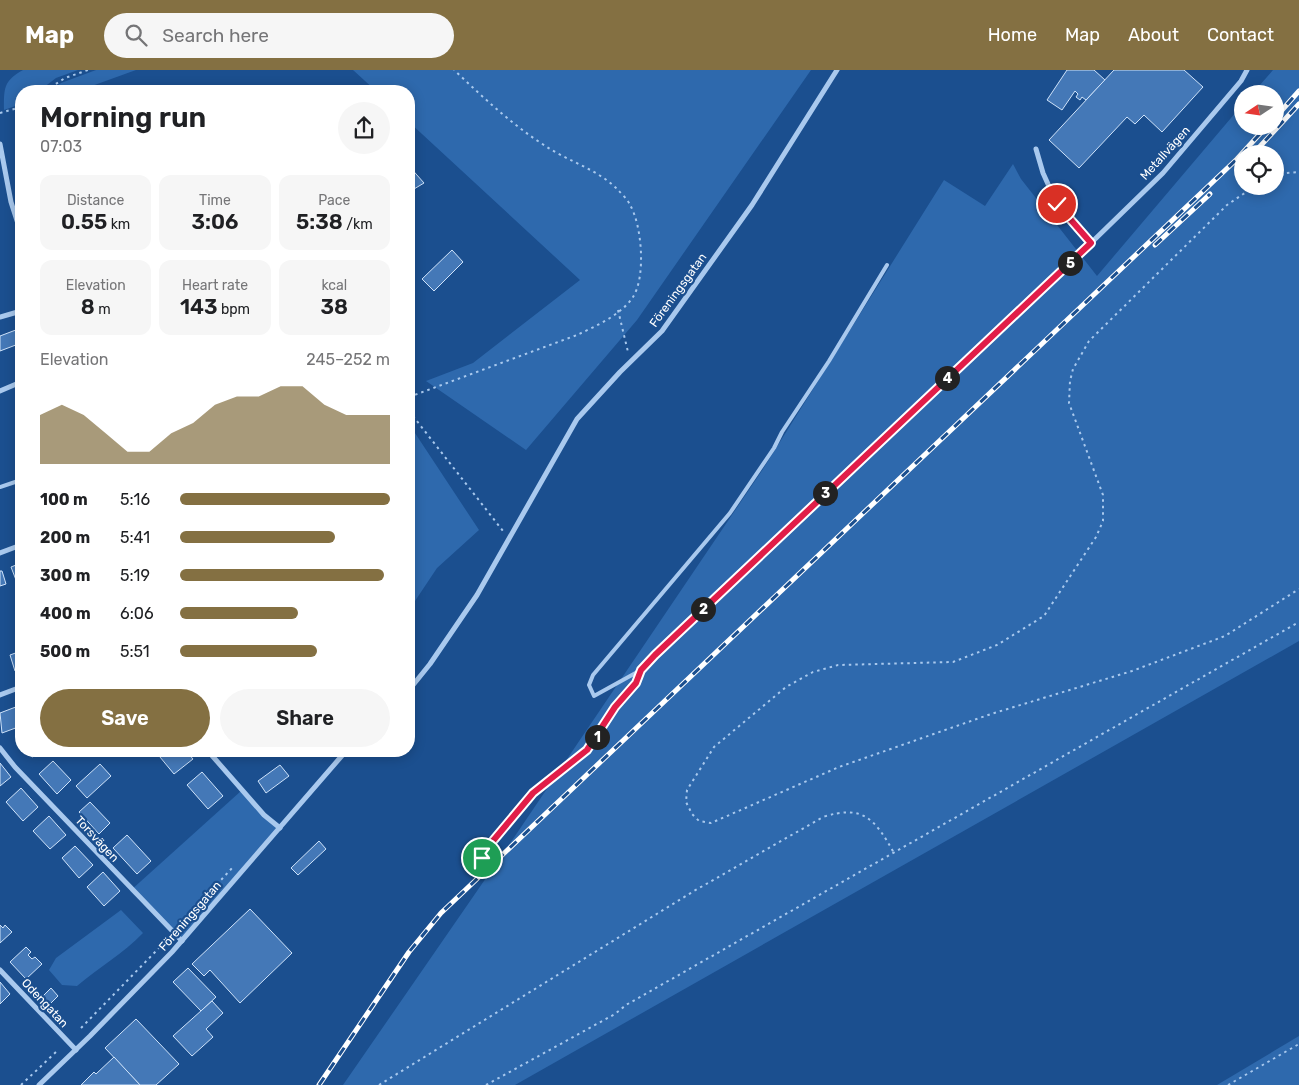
<!DOCTYPE html>
<meta charset="utf-8">
<style>
:root{--surface:#fff;--page:#f6f6f6;--text:#202124;--muted:#757577;--accent:#847042}
body{margin:0;font-family:Rubik,sans-serif;background:var(--page);color:var(--text);height:100vh;display:flex;flex-direction:column;font-size:19px;white-space:nowrap}
*{box-sizing:border-box;margin:0}
p{font-size:16px;color:var(--muted)}
.icon{flex:none;width:28px;height:28px;fill:none;stroke:currentColor;stroke-width:2;stroke-linecap:round;stroke-linejoin:round}
.map{position:relative;flex:1;overflow:hidden}
.drawer{position:absolute;left:15px;top:15px;width:400px;height:672px;display:flex;flex-direction:column;background:var(--surface);border-radius:20px;box-shadow:0 2px 12px #0003}
.drawer>*{flex:none}
.needle{width:32px;rotate:257deg}
.fabs{position:absolute;left:1234px;top:15px;display:grid;gap:10px}
.fabs a{display:grid;place-items:center;width:50px;height:50px;border-radius:50%;background:var(--surface);box-shadow:0 2px 12px #0003;font-size:25px}
.pin{position:absolute;display:grid;place-items:center;width:42px;height:42px;color:#fff;margin:-21px;border:2px solid #fff;border-radius:50%;box-shadow:0 1px 5px #0007}
.km{position:absolute;width:25px;height:25px;margin:-12px;border-radius:50%;background:#222;color:#fff;font-size:14px;line-height:25px;text-align:center}
.round{display:grid;place-items:center;flex:none;width:52px;height:52px;border-radius:26px;background:var(--page)}
.headline{display:flex;align-items:center;justify-content:space-between;height:85px;padding:0 25px}
h1{font-size:28px;font-weight:600;line-height:38px}
.stats{display:grid;grid-template-columns:repeat(3,1fr);gap:8px;height:85px;padding:5px 25px}
.stats div{display:grid;align-content:center;border-radius:12px;background:var(--page);text-align:center}
.stats b{font-size:21px;font-weight:600}
.stats small{font-size:14px;font-weight:400}
.stats p{font-size:14px}
.chart{height:140px;padding:10px 25px}
.chart p{display:flex;justify-content:space-between}
.chart svg{width:100%;height:90px;margin-top:5px;fill:var(--accent);opacity:.7}
.cta{display:flex;gap:10px;margin-top:auto;padding:10px 25px}
.cta a{flex:1;height:58px;border-radius:30px;background:var(--accent);color:#fff;font-size:20px;font-weight:600;line-height:58px;text-align:center}
.cta a+a{background:var(--page);color:var(--text)}
ul{padding:0 25px;list-style:none;font-size:16px}
li{display:grid;grid-template-columns:80px 60px 1fr;align-items:center;height:38px}
li i{height:12px;border-radius:6px;background:var(--accent)}
header{display:flex;align-items:center;gap:30px;box-sizing:border-box;height:70px;padding:0 25px;background:var(--accent);color:#fff}
header strong{font-size:24px}
nav{display:flex;gap:28px;margin-inline-start:auto;font-size:18px}
.search{width:350px;height:45px;background:var(--page);display:flex;align-items:center;gap:12px;box-sizing:border-box;padding:0 18px;border-radius:28px;color:var(--muted);font-size:19px}
.map>svg:first-child{display:block}
</style>
<header>
<strong>Map</strong>
<div class="search"><svg class="icon" aria-label="search" viewBox="0 0 24 24"><circle cx="10" cy="10" r="6"/><path d="M15 15l6 6"/></svg>Search here</div>
<nav><a>Home</a><a>Map</a><a>About</a><a>Contact</a></nav>
</header>
<div class="map">
<svg width="1299" height="1015" viewBox="0 0 1299 1015">
<rect width="100%" height="100%" fill="#1b4f8f"/>
<!-- green -->
<g fill="#2e69ad" fill-rule="evenodd">
<path d="M 23,0 L 78,0 L 56,8 L 39,21 L 21,21 L 21,34 L 4,40 C 4,19 3,11 23,0 Z"/>
<path d="M 96,0 L 136,0 L 78,21 L 51,21 L 61,13 Z"/>
<path d="M 353,0 L 811,0 L 637,250 L 526,380 L 426,311 L 473,293 L 580,210 L 409,52 L 409,21 L 376,21 Z"/>
<path d="M 1273,0 L 1299,0 L 1299,571 L 515,1015 L 343,1015 L 513,769 L 763,399 L 944,110 L 985,136 L 1013,94 L 1021,109 L 1097,206 L 1242,35 L 1242,56 L 1275,56 L 1275,24 L 1252,24 ZM 1242,84 L 1275,84 L 1275,116 L 1242,116 Z"/>
<path d="M 409,354 L 479,460 L 437,498 L 409,540 Z"/>
<path d="M 241,721 L 278,757 L 184,872 L 130,821 Z"/>
<path d="M 121,840 L 143,863 C 123,884 99,897 77,916 L 62,915 L 49,900 L 56,888 Z"/>
<path d="M 1299,966 L 1299,1015 L 1217,1015 Z"/>
</g>
<!-- building -->
<g fill="#4478b7" stroke="#cfe3fa">
<path d="M 1067,0 L 1094,0 L 1105,10 L 1086,30 L 1082,27 L 1080,30 L 1076,27 L 1078,24 L 1075,21 L 1062,40 L 1047,30 Z"/>
<path d="M 1114,0 L 1184,0 L 1203,17 L 1162,62 L 1144,45 L 1135,54 L 1127,47 L 1079,98 L 1049,70 Z"/>
<path d="M 409,96 L 424,113 L 409,122 Z"/>
<path d="M 452,180 L 463,192 L 434,221 L 422,209 Z"/>
<path d="M 21,258 L 21,273 L 0,281 L 0,266 Z"/>
<path d="M 21,354 L 21,382 L 19,382 Z"/>
<path d="M 21,493 L 21,508 L 16,510 L 11,497 Z"/>
<path d="M 0,501 L 2,501 L 6,514 L 0,516 Z"/>
<path d="M 21,581 L 21,599 L 15,601 L 10,585 Z"/>
<path d="M 21,635 L 21,656 L 2,663 L 0,643 Z"/>
<path d="M 30,681 L 47,681 L 32,687 Z"/>
<path d="M 155,681 L 186,681 L 193,689 L 174,704 Z"/>
<path d="M 53,691 L 71,710 L 57,724 L 39,704 Z"/>
<path d="M 0,693 L 11,707 L 0,716 Z"/>
<path d="M 100,694 L 111,706 L 87,728 L 76,716 Z"/>
<path d="M 280,695 L 289,706 L 266,723 L 258,711 Z"/>
<path d="M 202,702 L 223,726 L 208,739 L 187,715 Z"/>
<path d="M 21,718 L 38,737 L 23,751 L 6,732 Z"/>
<path d="M 90,732 L 110,753 L 99,764 L 79,742 Z"/>
<path d="M 49,746 L 66,765 L 50,779 L 33,761 Z"/>
<path d="M 127,765 L 151,791 L 137,804 L 113,778 Z"/>
<path d="M 319,771 L 326,779 L 298,805 L 291,798 Z"/>
<path d="M 75,776 L 93,795 L 79,808 L 62,788 Z"/>
<path d="M 103,802 L 120,821 L 104,836 L 87,817 Z"/>
<path d="M 250,839 L 292,883 L 240,933 L 210,900 L 204,906 L 192,894 Z"/>
<path d="M 0,855 L 3,858 L 5,855 L 12,862 L 0,873 Z"/>
<path d="M 26,877 L 31,882 L 28,885 L 32,889 L 35,887 L 42,894 L 26,909 L 10,892 Z"/>
<path d="M 188,898 L 216,927 L 201,941 L 173,912 Z"/>
<path d="M 0,912 L 10,924 L 0,934 Z"/>
<path d="M 51,918 L 58,926 L 49,935 L 42,927 Z"/>
<path d="M 212,931 L 223,943 L 206,959 L 213,967 L 192,986 L 173,966 Z"/>
<path d="M 136,949 L 179,994 L 156,1015 L 140,1015 L 105,978 Z"/>
<path d="M 114,987 L 140,1015 L 81,1015 L 94,1002 L 96,1004 Z"/>
</g>
<g fill="none" stroke-linecap="round" stroke-linejoin="round">
<!-- path -->
<g stroke="#a9c9ee" stroke-width="2" stroke-dasharray="2.5 4" stroke-linecap="butt">
<path d="M 45,21 L 65,8 L 88,0"/>
<path d="M 0,43 L 21,37"/>
<path d="M 1275,108 L 1286,103 L 1299,102"/>
<path d="M 1255,116 L 1227,135 L 1089,271 L 1073,299 L 1070,311 L 1069,333 L 1103,425 L 1103,451 L 1096,467 L 1044,546 L 997,575 L 953,592 L 838,595 L 813,602 L 786,617 L 714,677 L 687,720 L 686,732 L 692,744 L 699,751 L 711,753 L 839,697 L 991,644 L 1132,601 L 1225,566 L 1299,519"/>
<path d="M 618,240 L 628,282"/>
<path d="M 409,327 L 577,265 C 596,256 621,245 633,227 C 646,207 642,155 630,135 C 628,130 622,124 618,120 C 599,100 570,92 547,77 C 512,55 484,28 454,0"/>
<path d="M 409,341 L 503,461"/>
<path d="M 186,848 L 233,797"/>
<path d="M 81,958 L 160,877"/>
<path d="M 21,1015 L 56,982"/>
<path d="M 379,1015 L 694,821 L 823,747 C 863,734 875,749 894,783"/>
<path d="M 486,1015 L 615,944 L 626,935 L 1299,552"/>
<path d="M 1228,1015 L 1299,974"/>
</g>
<!-- service -->
<g stroke="#a9c9ee" stroke-width="4">
<path d="M 887,195 L 829,291 L 782,362 L 774,378 L 730,443 L 593,605 L 589,615 L 594,626 L 641,600 L 903,349 L 1091,173"/>
<path d="M 0,417 L 21,410"/>
<path d="M 482,789 L 492,772 L 533,723 L 587,680 L 615,637 L 636,613 L 641,600"/>
</g>
<!-- minor -->
<g stroke="#a9c9ee" stroke-width="5">
<path d="M 0,74 L 11,132 L 21,163"/>
<path d="M 1036,79 L 1043,103 L 1057,134 L 1091,173 L 1163,103 L 1241,11 L 1247,0"/>
<path d="M 0,247 L 21,241"/>
<path d="M 0,321 L 21,312"/>
<path d="M 0,483 L 21,475"/>
<path d="M 409,620 L 430,594 L 477,525 L 577,349 L 620,302 L 662,261 L 752,135 L 837,0"/>
<path d="M 0,625 L 21,617"/>
<path d="M 0,678 L 15,697 L 182,871"/>
<path d="M 208,681 L 264,745 L 280,758"/>
<path d="M 0,900 L 76,980"/>
<path d="M 39,1015 L 90,966 L 172,882 L 346,681"/>
</g>
<!-- rail casing -->
<g stroke="#fff" stroke-width="5">
<g id="rail">
<path d="M 1275,48 L 1299,21"/>
<path d="M 1253,84 L 1299,34"/>
<path d="M 1155,175 L 1210,124"/>
<path d="M 319,1015 L 409,882 L 441,843 L 1237,89 L 1267,56"/>
</g>
</g>
<!-- rail -->
<use href="#rail" stroke="#1b4f8f" stroke-width="3" stroke-dasharray="9" stroke-linecap="butt"/>
</g>
<g fill="none" stroke-linecap="round" stroke-linejoin="round">
<!-- route casing -->
<g stroke="#fff" stroke-width="10">
<path id="route" d="M 482,788 L 492,772 L 533,723 L 587,680 L 615,637 L 636,613 L 641,600 L 655,585 L 1091,173 L 1057,134"/>
</g>
<!-- route -->
<use href="#route" stroke="#e11d48" stroke-width="6"/>
</g>
<g text-anchor="middle" dominant-baseline="central" stroke-width="4.5" stroke-linejoin="round" paint-order="stroke">
<!-- street labels -->
<g font-size="12" fill="#fff" stroke="#1b4f8f">
<text transform="translate(1165 83) rotate(-48)">Metallvägen</text>
<text transform="translate(678 220) rotate(-54)">Föreningsgatan</text>
<text transform="translate(97 769) rotate(47)">Torsvägen</text>
<text transform="translate(190 846) rotate(-49)">Föreningsgatan</text>
<text transform="translate(45 933) rotate(47)">Odengatan</text>
</g>
</g>
</svg>
<div class="fabs">
<a><svg class="needle" viewBox="-14 -14 28 28"><path d="M0-13l5 13h-10z" fill="#e53935"/><path d="M0 13l5-13h-10z" fill="#757577"/></svg></a>
<a><svg class="icon" aria-label="locate" viewBox="0 0 24 24"><circle cx="12" cy="12" r="6"/><path d="M12 2v4M12 18v4M2 12h4M18 12h4"/></svg></a>
</div>
<div class="pin" style="left:482px;top:788px;background:#1e9e55"><svg class="icon" aria-label="arrive" viewBox="0 0 24 24"><path d="M6 21V4h12l-3 4 3 4H6"/></svg></div>
<div class="pin" style="left:1057px;top:134px;background:#d93025"><svg class="icon" aria-label="check" viewBox="0 0 24 24"><path d="M5 12l5 5 9-10"/></svg></div>
<b class="km" style="left:597px;top:667px">1</b>
<b class="km" style="left:703px;top:539px">2</b>
<b class="km" style="left:825px;top:423px">3</b>
<b class="km" style="left:947px;top:308px">4</b>
<b class="km" style="left:1070px;top:193px">5</b>
<section class="drawer">
<div class="headline"><div><h1>Morning run</h1><p>07:03</p></div><a class="round"><svg class="icon" aria-label="share" viewBox="0 0 24 24"><path d="M12 15V3M7 8l5-5 5 5M5 13v7h14v-7"/></svg></a></div>
<div class="stats">
<div><p>Distance</p><b>0.55<small> km</small></b></div>
<div><p>Time</p><b>3:06</b></div>
<div><p>Pace</p><b>5:38<small> /km</small></b></div>
</div>
<div class="stats">
<div><p>Elevation</p><b>8<small> m</small></b></div>
<div><p>Heart rate</p><b>143<small> bpm</small></b></div>
<div><p>kcal</p><b>38</b></div>
</div>
<div class="chart"><p><span>Elevation</span>245–252 m</p>
<svg viewBox="0 0 160 44" preserveAspectRatio="none"><path d="M0 44V20L10 15L20 20L30 29L40 38L50 38L60 29L70 24L80 15L90 11L100 11L110 6L120 6L130 15L140 20L150 20L160 20V44z"/></svg>
</div>
<ul>
<li><b>100 m</b>5:16<i style="width:100%"></i></li>
<li><b>200 m</b>5:41<i style="width:74%"></i></li>
<li><b>300 m</b>5:19<i style="width:97%"></i></li>
<li><b>400 m</b>6:06<i style="width:56%"></i></li>
<li><b>500 m</b>5:51<i style="width:65%"></i></li>
</ul>
<div class="cta"><a>Save</a><a>Share</a></div>
</section>
</div>
